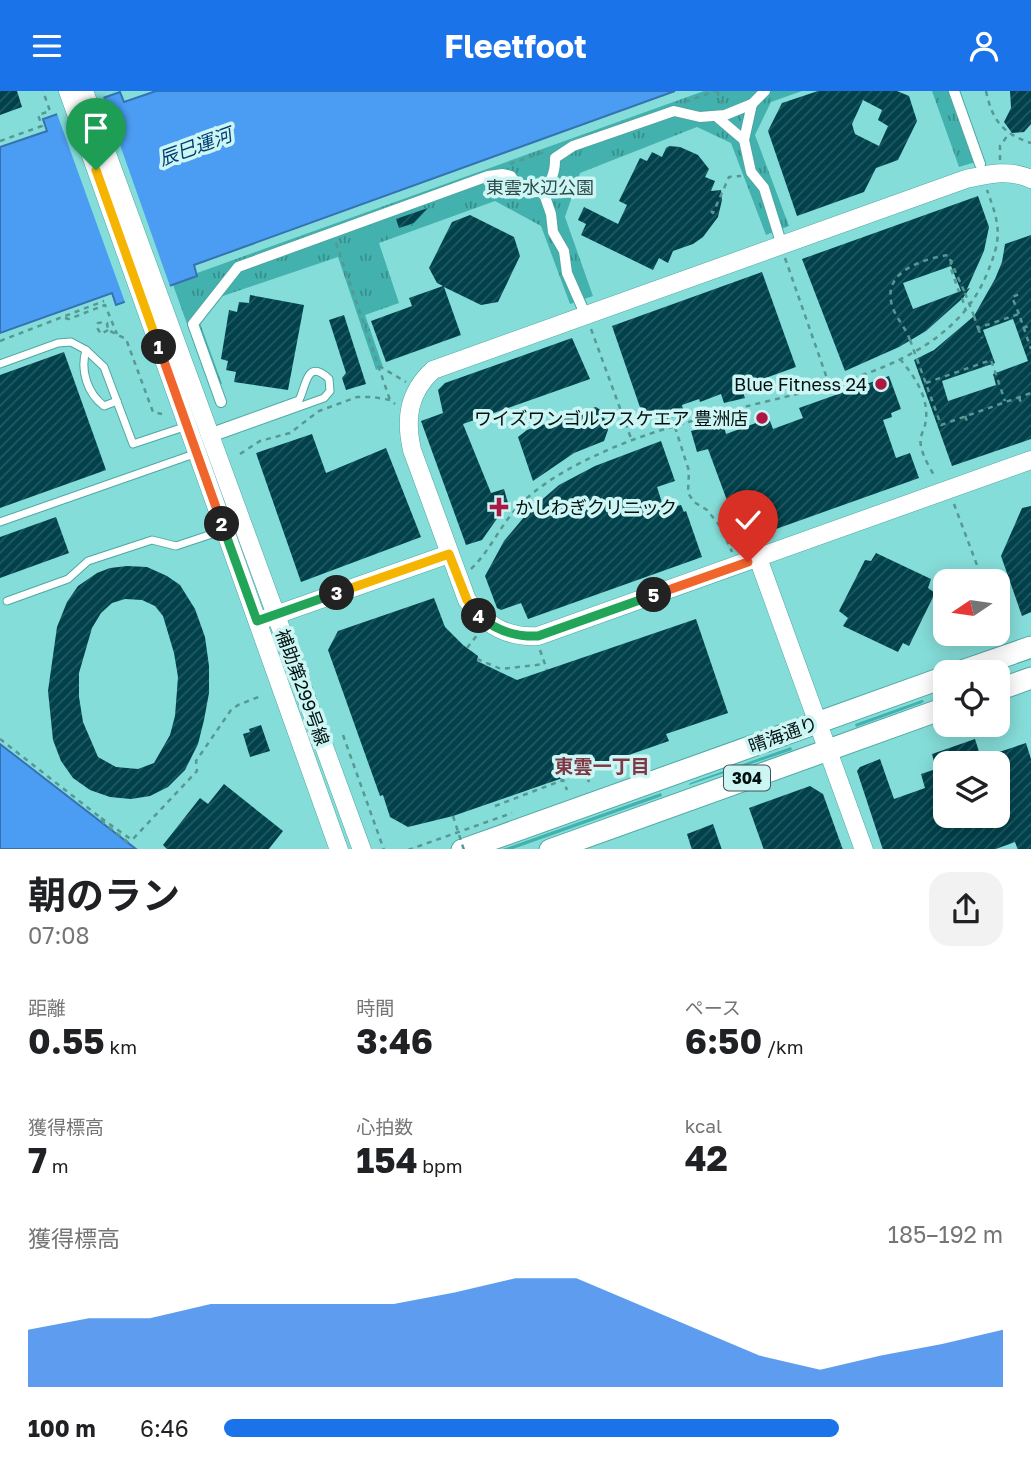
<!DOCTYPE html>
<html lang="ja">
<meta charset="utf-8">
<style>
:root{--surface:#fff;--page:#f2f2f2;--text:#202124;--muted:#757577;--accent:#1a73e8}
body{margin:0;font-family:"Golos Text","Noto Sans JP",sans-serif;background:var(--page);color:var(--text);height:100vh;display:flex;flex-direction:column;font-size:26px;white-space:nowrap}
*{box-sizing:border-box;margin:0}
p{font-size:23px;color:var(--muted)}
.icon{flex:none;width:38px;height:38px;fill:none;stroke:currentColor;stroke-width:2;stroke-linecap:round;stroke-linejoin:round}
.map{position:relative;height:758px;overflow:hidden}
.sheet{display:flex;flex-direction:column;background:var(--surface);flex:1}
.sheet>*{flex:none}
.needle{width:46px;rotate:257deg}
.controls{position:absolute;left:933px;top:478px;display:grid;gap:14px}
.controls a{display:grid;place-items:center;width:77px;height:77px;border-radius:14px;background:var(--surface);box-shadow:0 4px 18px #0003;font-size:35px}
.pin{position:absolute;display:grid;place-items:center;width:60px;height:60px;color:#fff;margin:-72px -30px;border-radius:50% 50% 50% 0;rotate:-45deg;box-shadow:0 0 7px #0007}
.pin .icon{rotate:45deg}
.km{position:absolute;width:35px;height:35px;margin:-18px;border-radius:50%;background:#222;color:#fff;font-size:19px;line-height:35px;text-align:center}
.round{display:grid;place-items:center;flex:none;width:74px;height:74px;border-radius:21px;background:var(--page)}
.overview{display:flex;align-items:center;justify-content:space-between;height:119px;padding:0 28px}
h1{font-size:38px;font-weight:700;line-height:52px}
.metrics{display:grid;grid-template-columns:repeat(3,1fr);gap:10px;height:119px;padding:7px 28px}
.metrics div{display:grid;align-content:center}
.metrics b{font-size:35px;font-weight:700}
.metrics small{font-size:19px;font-weight:400}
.metrics p{font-size:19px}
.chart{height:196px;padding:14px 28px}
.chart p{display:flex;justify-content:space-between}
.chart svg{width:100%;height:126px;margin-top:7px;fill:var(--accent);opacity:.7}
ul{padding:0 28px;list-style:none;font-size:23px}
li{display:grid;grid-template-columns:112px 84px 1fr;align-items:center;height:52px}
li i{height:18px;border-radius:9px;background:var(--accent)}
header{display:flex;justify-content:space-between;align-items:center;height:91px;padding:0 28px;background:var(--accent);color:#fff;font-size:32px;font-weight:700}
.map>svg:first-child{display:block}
</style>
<header><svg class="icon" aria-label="menu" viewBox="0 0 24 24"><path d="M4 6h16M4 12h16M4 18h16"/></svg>Fleetfoot<svg class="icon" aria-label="person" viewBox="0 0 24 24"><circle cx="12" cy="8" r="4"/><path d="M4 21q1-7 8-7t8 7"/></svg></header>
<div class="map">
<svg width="1031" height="759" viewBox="0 0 1031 759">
<defs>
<pattern id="park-tufts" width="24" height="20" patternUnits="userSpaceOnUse" patternTransform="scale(1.75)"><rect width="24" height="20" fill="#43b1ad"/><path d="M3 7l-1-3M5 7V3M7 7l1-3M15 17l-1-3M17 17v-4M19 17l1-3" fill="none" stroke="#368f8b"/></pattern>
<pattern id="building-hatch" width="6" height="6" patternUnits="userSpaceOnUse" patternTransform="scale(1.75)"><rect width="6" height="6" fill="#00414b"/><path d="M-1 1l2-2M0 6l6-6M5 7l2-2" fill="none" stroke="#245961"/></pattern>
</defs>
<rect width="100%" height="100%" fill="#85ddd9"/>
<!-- grass -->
<g fill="#43b1ad">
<path d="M 922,609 L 924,610 L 922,612 L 856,636 L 855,633 Z"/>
<path d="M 791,656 L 792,659 L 689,694 L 690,692 Z"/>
<path d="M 661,702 L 662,705 L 513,758 L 503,758 Z"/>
</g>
<!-- park -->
<g fill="url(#park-tufts)">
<path d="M 704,0 L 802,0 L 771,11 L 755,44 L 789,135 L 766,144 L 731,52 L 697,36 L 580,82 L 565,126 L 593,205 L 570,213 L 541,135 L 495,110 L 379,152 L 399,212 L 365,224 L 383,276 L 376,279 L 338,166 L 220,206 L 200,232 L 222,293 L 210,297 L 172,191 Z"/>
<path d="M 932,0 L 953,0 L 979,70 L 959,76 Z"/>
</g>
<!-- water -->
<g fill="#4b9df4" stroke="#3473b0" stroke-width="2">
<path d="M 156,0 L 675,0 L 194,174 L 197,185 L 116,214 L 112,202 L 0,242 L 0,56 L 47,40 L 43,28 L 120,1 L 124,11 Z"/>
<path d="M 0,653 L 136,758 L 0,758 Z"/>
</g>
<!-- pier -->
<path fill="#85ddd9" d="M 102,3 L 171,198 L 126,214 L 56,20 Z"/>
<!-- building -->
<g fill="url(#building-hatch)" fill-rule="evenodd">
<path d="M 0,0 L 17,0 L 22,16 L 0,24 Z"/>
<path d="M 818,0 L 897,0 L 909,5 L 917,30 L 898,69 L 876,77 L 864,101 L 797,125 L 768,40 L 782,12 ZM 863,9 L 882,19 L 878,29 L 888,35 L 879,55 L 855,43 L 852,33 Z"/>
<path d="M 1010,0 L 1031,0 L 1031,33 L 1024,41 L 1012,42 L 1004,31 L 1011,17 Z"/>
<path d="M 669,55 L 680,56 L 698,64 L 709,78 L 705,86 L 715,90 L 711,100 L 721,99 L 722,109 L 718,126 L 703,146 L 693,153 L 673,160 L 668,172 L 659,167 L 653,179 L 581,144 L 586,133 L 578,129 L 584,116 L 618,133 L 627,114 L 619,110 L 640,67 L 647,70 L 652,61 L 662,66 L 666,57 Z"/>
<path d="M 978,105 L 989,136 L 984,160 L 967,198 L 970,197 L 963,207 L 926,240 L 899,256 L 845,280 L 802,168 ZM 951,175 L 961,200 L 913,218 L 903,192 Z"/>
<path d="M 428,117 L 414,132 L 399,137 L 396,128 Z"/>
<path d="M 470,124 L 514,146 L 520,165 L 498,211 L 481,214 L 444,196 L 461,244 L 386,271 L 371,230 L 412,215 L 409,207 L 443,195 L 437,192 L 429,177 L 452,131 Z"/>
<path d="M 1031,144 L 1031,348 L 952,375 L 914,269 L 934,259 L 974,225 L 995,188 L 1002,171 L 1005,153 ZM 1013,228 L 1028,270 L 993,283 L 996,294 L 948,310 L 942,290 L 995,272 L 983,239 Z"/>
<path d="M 762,181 L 796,276 L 741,296 L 745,307 L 724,312 L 721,303 L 700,311 L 699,308 L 682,314 L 684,323 L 659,330 L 657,323 L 644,328 L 612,235 Z"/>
<path d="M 250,204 L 304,214 L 288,299 L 234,291 L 236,281 L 226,279 L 228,270 L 221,268 L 229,219 L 237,221 L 239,211 L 249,212 Z"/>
<path d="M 344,224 L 366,293 L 346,299 L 342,287 L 346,282 L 329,229 Z"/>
<path d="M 572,247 L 590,288 L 463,333 L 491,402 L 504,398 L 508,412 L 482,449 L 466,454 L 421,330 L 443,322 L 438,299 L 445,292 Z"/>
<path d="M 64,261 L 106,379 L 0,417 L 0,284 Z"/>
<path d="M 889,285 L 901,318 L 891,322 L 892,326 L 883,329 L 896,367 L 910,362 L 919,387 L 742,450 L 708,358 L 697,361 L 691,340 L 723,332 L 726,343 L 756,332 L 754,325 L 767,322 L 773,338 L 803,327 L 799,317 Z"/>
<path d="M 596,316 L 602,320 L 608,339 L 604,350 L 574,362 L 533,390 L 518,346 L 527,339 Z"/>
<path d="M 312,343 L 326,382 L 386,357 L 421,446 L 301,491 L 256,362 Z"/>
<path d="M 661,350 L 675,390 L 657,396 L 664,418 L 681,414 L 684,421 L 686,420 L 702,466 L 528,528 L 521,512 L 501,519 L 497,517 L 485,485 L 504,450 L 530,419 L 559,394 L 595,375 Z"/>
<path d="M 1031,415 L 1031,521 L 1022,525 L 1001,465 L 1022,417 Z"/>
<path d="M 56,426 L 69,462 L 0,487 L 0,446 Z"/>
<path d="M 876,462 L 931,488 L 928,497 L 935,502 L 909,555 L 903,552 L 898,561 L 843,535 L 848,527 L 839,520 L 865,469 L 871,470 Z"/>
<path d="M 127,475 L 147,476 L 167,485 L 180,494 L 195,518 L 205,546 L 209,575 L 209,602 L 204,629 L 198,653 L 185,679 L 168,696 L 150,705 L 131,708 L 110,706 L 90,699 L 73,687 L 61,670 L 53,649 L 48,600 L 57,536 L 67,511 L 78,495 L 97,482 L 110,477 ZM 125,508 L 142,509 L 155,515 L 163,525 L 174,562 L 178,586 L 175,625 L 170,644 L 154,672 L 138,678 L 116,676 L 98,666 L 83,631 L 79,606 L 79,582 L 92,537 L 101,522 L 112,512 Z"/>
<path d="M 434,507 L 445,536 L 463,554 L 478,565 L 477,570 L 517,589 L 696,528 L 728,622 L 666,643 L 669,650 L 453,725 L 408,736 L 390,726 L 383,704 L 380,705 L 328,559 L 338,540 Z"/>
<path d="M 261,634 L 270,660 L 250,666 L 243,643 L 250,641 L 249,638 Z"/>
<path d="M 975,648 L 981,667 L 1026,652 L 1031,668 L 1031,759 L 1018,759 L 1015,751 L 993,759 L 883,759 L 857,680 L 860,676 L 880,668 L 894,708 L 925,697 L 921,683 L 936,678 L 932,663 ZM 945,672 L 998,672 L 998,724 L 945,724 Z"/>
<path d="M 224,693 L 283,740 L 268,759 L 168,759 L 163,754 L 200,707 L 208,713 Z"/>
<path d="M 810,695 L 823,703 L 843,759 L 764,759 L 749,717 Z"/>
<path d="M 713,733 L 722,759 L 692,759 L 687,743 Z"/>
</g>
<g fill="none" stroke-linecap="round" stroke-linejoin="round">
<!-- service casing -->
<g stroke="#4da7a3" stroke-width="9">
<g id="service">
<path d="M 86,259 C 80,279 87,302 104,315 L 117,310"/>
<path d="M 0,273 L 58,252 L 71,251 L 86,259 L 104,276 L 133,353 L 187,335"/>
<path d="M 210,341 L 299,309 C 306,297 306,266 329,288 L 330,300 L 324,307 L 212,347"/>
<path d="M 0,431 L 197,362"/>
<path d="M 7,510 L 68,488 L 88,470 L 152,449 L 176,455 L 224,439"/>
</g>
</g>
<!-- pedestrian casing -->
<g stroke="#4da7a3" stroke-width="12">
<g id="pedestrian">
<path d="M 954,0 L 980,73"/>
<path d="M 752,13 L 744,49 L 751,81 L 764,97 L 779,145"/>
<path d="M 717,26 L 744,49"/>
<path d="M 543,100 L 551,123 L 553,141 L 564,160 L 567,182 L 582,216"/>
<path d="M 221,311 L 193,233 L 238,176 L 488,85 L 503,83 L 511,85 C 530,116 556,99 555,67 L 573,55 L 674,20 L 700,26 L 725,24 L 752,13 L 765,0"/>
</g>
</g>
<!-- tertiary casing -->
<g stroke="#4da7a3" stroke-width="19">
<g id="tertiary">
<path d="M 68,0 L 339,759"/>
<path d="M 84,0 L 362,759"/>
<path d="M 1031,88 C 1009,78 989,83 966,88 L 433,279 C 408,302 405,328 412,359 L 467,509 C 485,534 507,547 538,545 L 1031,369"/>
<path d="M 758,467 L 864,759"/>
<path d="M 267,527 L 449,463"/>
</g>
</g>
<!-- primary casing -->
<g stroke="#4da7a3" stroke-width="23">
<g id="primary">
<path d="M 959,581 L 1031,556"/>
<path d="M 998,599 L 1031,587"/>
<path d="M 462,759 L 945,586"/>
<path d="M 550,759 L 945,617"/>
</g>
</g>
<!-- path -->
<g stroke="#579794" stroke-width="2.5" stroke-dasharray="5 5" stroke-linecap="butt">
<path d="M 717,0 L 722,13"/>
<path d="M 986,0 C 992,29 1003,43 1031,52"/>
<path d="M 685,11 L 715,0"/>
<path d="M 0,50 L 42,35 L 38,24 L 50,20 L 43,0"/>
<path d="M 1000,69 L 1000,55 L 1008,44"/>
<path d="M 510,73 L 547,60"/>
<path d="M 711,120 L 713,122 L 729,86 L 741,85"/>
<path d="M 336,152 L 390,309"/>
<path d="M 785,167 L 830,296"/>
<path d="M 952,169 L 950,175 L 959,201"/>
<path d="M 962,207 L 966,220"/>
<path d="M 1019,223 L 1012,206 L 1022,202"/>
<path d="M 974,225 L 978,237 L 1019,223 L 1031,258"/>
<path d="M 65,227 L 69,228 L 105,214 L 117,243"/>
<path d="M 978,237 L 982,247"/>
<path d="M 1023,237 L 1031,234"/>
<path d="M 591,238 L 632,350"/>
<path d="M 108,239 L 101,243 L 96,235 L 98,232 L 104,231 L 107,232 L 108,239 L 126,248 L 153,321 L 162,323"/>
<path d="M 910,249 C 905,235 893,224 891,210 C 885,179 925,168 948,164 L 965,202"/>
<path d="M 0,250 L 104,210"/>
<path d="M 900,268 C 915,286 931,309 925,334 C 923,341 919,347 921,355 C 923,366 930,377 935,386"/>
<path d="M 917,268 L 941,334 L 1031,302"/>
<path d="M 379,275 L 406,291"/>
<path d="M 926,292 L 991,269 L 1005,310"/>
<path d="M 1019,306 L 1022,315"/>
<path d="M 965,325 L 968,333"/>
<path d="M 675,336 L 689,380 L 688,402 L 694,411 L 707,419 L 720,435 L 732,461"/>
<path d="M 240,363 L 260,350 L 290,342 L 319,320 L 357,306 L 373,306 L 390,309 L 395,313"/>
<path d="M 954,413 L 983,490"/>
<path d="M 471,478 C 489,461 499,437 515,419 C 536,395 570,376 599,363 C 643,342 692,330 740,317 C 825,295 947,277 986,185 C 1002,147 1001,137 987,99"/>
<path d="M 998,530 L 1003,544"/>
<path d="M 467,557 L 478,543"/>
<path d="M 540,559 L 547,579"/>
<path d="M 477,568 L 501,578 L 545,573"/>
<path d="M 343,644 L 384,759"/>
<path d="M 0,648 L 101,727 L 104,732 L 129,752"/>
<path d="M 585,679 L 589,691"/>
<path d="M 495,715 L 563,689 L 567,699"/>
<path d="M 101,727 L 132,749 L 197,680 L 196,670 L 231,619 L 238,614 L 261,605"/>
<path d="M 408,759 L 512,722"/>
</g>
<!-- service -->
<use href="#service" stroke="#fff" stroke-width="7"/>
<!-- pedestrian -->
<use href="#pedestrian" stroke="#fff" stroke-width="10"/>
<!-- tertiary -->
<use href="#tertiary" stroke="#fff" stroke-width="18"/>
<!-- primary -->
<use href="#primary" stroke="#fff" stroke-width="21"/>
<!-- path-bridge -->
<g stroke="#579794" stroke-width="2.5" stroke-dasharray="5 5" stroke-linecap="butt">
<path d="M 965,202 L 974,225"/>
<path d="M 910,249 L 917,268"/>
<path d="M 453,725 L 464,759"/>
</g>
</g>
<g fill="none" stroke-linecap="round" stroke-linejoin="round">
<!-- split-1 casing -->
<g stroke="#fff" stroke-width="14">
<path id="split-1" d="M 96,79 L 159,256"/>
</g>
<!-- split-2 casing -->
<g stroke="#fff" stroke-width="14">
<path id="split-2" d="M 159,256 L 222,433"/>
</g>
<!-- split-3 casing -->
<g stroke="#fff" stroke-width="14">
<path id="split-3" d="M 222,433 L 257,530 L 337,502"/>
</g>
<!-- split-4 casing -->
<g stroke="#fff" stroke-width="14">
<path id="split-4" d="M 337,502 L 449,463 L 467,509 L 479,525"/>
</g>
<!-- split-5 casing -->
<g stroke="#fff" stroke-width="14">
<path id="split-5" d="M 479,525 C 497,540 515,546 538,545 L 654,504"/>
</g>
<!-- split-6 casing -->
<g stroke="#fff" stroke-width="14">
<path id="split-6" d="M 654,504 L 748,471"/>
</g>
<!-- split-1 -->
<use href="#split-1" stroke="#f5b400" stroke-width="9"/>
<!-- split-2 -->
<use href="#split-2" stroke="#f0652b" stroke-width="9"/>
<!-- split-3 -->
<use href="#split-3" stroke="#22a559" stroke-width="9"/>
<!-- split-4 -->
<use href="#split-4" stroke="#f5b400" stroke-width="9"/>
<!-- split-5 -->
<use href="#split-5" stroke="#22a559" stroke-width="9"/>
<!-- split-6 -->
<use href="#split-6" stroke="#f0652b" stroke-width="9"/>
</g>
<!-- markers -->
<g fill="#ac1743" stroke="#ccf5f3" stroke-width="2.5">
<circle cx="881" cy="293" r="7"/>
<circle cx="762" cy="327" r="7"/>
<path d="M495.5 405.5h7v7h7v7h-7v7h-7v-7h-7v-7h7z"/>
</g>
<g text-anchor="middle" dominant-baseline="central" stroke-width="7" stroke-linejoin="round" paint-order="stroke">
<!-- shield labels -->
<rect fill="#ccf5f3" stroke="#3d5555" stroke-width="2" x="724" y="674.5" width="46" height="25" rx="5"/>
<g font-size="16" font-weight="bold" fill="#011">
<text x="747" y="687">304</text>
</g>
<!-- park labels -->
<g font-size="18" fill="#2d4b4a" stroke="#ccf5f3">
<text x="540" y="96">東雲水辺公園</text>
</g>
<!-- poi labels -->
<g font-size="18" fill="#011" stroke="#ccf5f3" text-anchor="end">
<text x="867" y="293">Blue Fitness 24</text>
<text x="748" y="327">ワイズワンゴルフスケエア 豊洲店</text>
<text x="515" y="416" text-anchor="start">かしわぎクリニック</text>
</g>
<!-- street labels -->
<g font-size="18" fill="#011" stroke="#ccf5f3">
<text transform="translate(303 596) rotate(70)">補助第299号線</text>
<text transform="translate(783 643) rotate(-20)">晴海通り</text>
</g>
<!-- water labels -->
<g font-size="19" font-style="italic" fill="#003e74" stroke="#ccf5f3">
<text transform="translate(195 55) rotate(-20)">辰巳運河</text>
</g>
<!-- neighbourhood labels -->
<g font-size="19" font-weight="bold" fill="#803844" stroke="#ccf5f3">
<text x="602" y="674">東雲一丁目</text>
</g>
</g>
</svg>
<div class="controls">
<a><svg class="needle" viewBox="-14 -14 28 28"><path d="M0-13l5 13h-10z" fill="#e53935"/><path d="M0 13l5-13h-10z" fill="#757577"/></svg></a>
<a><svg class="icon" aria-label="locate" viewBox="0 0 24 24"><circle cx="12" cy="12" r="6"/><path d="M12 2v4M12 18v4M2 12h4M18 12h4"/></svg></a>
<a><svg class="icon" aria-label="layers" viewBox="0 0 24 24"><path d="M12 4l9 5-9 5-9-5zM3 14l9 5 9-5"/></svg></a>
</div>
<div class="pin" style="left:96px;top:79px;background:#1e9e55"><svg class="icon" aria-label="arrive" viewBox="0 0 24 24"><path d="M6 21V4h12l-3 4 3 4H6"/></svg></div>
<div class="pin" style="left:748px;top:471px;background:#d93025"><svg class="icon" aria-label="check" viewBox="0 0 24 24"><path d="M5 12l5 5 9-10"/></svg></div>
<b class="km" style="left:159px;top:256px">1</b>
<b class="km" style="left:222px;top:433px">2</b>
<b class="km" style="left:337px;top:502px">3</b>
<b class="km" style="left:479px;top:525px">4</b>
<b class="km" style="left:654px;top:504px">5</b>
</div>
<section class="sheet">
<div class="overview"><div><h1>朝のラン</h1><p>07:08</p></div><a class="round"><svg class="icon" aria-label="share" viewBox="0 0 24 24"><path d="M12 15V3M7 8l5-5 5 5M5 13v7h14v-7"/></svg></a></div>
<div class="metrics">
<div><p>距離</p><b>0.55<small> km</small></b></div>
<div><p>時間</p><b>3:46</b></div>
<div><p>ペース</p><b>6:50<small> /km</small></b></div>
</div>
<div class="metrics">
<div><p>獲得標高</p><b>7<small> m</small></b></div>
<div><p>心拍数</p><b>154<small> bpm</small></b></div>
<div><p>kcal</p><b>42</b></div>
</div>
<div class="chart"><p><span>獲得標高</span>185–192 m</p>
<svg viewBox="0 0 160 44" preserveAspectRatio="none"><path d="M0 44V24L10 20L20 20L30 15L40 15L50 15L60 15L70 11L80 6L90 6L100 15L110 24L120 33L130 38L140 33L150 29L160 24V44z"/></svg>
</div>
<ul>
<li><b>100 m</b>6:46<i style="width:79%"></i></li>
</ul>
</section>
